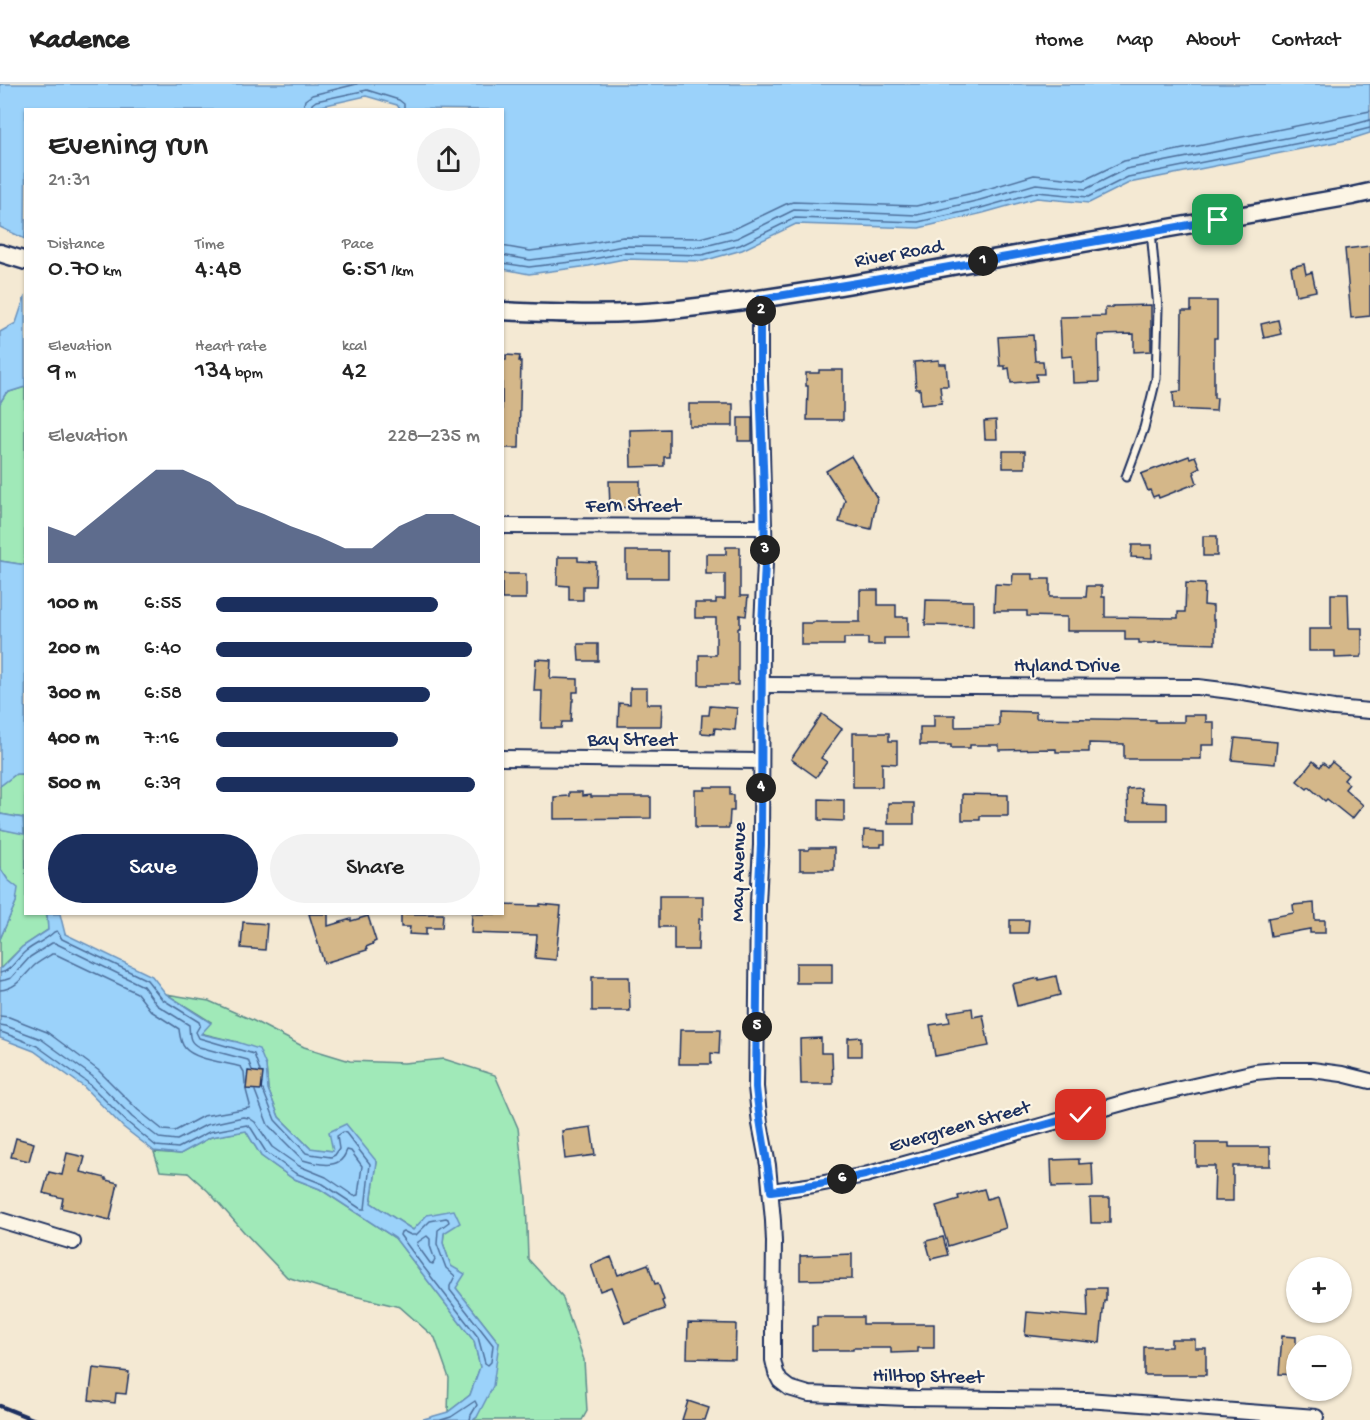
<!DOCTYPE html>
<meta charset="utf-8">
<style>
:root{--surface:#fff;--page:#f2f2f2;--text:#222;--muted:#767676;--line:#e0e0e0;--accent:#1b2f5e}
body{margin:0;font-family:"Gochi Hand",sans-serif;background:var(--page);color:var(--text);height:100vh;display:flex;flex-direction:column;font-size:22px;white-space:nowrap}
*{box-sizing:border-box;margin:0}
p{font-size:20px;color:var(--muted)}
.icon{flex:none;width:33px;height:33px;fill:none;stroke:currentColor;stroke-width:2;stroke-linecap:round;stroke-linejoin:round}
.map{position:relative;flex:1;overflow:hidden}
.side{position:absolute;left:24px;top:24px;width:480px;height:807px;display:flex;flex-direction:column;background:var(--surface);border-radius:0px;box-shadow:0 2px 4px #0004}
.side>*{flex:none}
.buttons{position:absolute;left:1286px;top:1173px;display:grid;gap:12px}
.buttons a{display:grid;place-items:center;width:66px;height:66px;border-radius:50%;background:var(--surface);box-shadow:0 2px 4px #0004;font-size:30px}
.pin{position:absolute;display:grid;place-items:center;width:51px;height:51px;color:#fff;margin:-26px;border-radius:12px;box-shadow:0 3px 9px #0006}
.km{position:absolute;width:30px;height:30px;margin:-15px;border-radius:50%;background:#222;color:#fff;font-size:16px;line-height:30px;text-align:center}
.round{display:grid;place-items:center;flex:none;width:63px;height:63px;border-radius:32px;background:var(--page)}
.overview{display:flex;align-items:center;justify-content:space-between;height:102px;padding:0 24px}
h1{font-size:33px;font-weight:600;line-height:45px}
.figures{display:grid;grid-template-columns:repeat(3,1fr);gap:9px;height:102px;padding:6px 24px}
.figures div{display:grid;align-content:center}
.figures b{font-size:26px;font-weight:600}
.figures small{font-size:16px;font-weight:400}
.figures p{font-size:16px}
.chart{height:168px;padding:12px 24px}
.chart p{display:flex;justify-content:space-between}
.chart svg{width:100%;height:108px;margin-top:6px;fill:var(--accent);opacity:.7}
.button{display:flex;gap:12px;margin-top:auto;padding:12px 24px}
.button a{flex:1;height:69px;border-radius:36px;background:var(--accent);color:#fff;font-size:24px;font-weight:600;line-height:69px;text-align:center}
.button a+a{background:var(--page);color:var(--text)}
ul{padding:0 24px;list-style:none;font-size:20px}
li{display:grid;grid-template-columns:96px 72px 1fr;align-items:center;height:45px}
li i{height:15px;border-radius:8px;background:var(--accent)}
header{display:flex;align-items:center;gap:36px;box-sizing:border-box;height:84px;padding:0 30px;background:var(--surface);border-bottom:2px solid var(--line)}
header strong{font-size:28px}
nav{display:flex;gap:33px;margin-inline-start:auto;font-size:21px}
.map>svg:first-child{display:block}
</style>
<header>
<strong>Kadence</strong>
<nav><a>Home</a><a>Map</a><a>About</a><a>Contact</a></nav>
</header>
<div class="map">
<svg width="1370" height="1336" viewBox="0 0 1370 1336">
<rect width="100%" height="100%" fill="#f4e9d3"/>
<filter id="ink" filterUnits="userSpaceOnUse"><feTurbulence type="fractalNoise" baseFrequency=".0167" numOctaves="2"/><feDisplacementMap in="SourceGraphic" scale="12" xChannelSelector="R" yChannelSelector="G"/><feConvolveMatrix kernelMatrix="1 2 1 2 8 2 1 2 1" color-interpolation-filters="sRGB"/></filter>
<g filter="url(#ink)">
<!-- green -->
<g fill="#a0e9b8" stroke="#5e8c8b" stroke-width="1.5">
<path d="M 25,303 L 25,481 L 0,477 L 0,319 L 6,309 Z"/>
<path d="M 16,690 L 25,690 L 26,830 L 47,830 L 48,846 L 22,863 L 1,884 L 0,884 L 0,855 L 16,818 L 8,796 L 0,784 L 0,745 L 24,749 L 23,734 L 0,730 L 0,702 Z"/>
<path d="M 166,910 L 209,917 L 252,936 L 304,963 L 350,977 L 404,979 L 444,975 L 495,991 L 518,1044 L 526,1114 L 528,1175 L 562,1212 L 584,1276 L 587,1327 L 582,1336 L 473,1336 L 477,1333 L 499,1259 L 456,1204 L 451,1182 L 443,1159 L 444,1149 L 413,1146 L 371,1119 L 377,1078 L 333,1067 L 311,1065 L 279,1033 L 268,1005 L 266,982 L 237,958 L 200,949 L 211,938 Z"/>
<path d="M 246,1047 L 261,1072 L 292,1094 L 320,1105 L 395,1154 L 474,1257 L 480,1283 L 470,1311 L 448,1328 L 449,1294 L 435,1254 L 400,1223 L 325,1205 L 287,1193 L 244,1148 L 208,1107 L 188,1089 L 160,1087 L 154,1068 L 180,1070 L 211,1053 Z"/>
</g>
<!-- water -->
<g fill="#9bd2fa" stroke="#6891bc" stroke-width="1.5">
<path d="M 0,0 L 1370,0 L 1370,49 L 1351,55 L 1129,99 L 1089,119 L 1037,114 L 983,129 L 919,144 L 796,140 L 742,166 L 703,177 L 624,175 L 589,182 L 529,190 L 503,185 L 502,26 L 400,25 L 397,21 L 366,12 L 304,26 L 26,26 L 25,155 L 0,143 Z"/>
<path d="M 25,212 L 25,303 L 6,309 L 0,319 L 0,248 L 16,239 Z"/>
<path d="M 0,477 L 26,481 L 25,690 L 16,690 L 0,702 Z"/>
<path d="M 0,730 L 23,734 L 24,750 L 0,745 Z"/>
<path d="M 0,784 L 8,796 L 18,804 L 16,818 L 0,855 Z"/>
<path d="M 47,830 L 60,830 L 65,850 L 152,892 L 166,910 L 211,939 L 201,950 L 237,958 L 259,965 L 266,982 L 268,1005 L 279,1033 L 310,1064 L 333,1067 L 329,1048 L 346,1040 L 377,1078 L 371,1119 L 413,1146 L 427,1131 L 454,1126 L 460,1139 L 444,1149 L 443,1159 L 451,1182 L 465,1190 L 456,1204 L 499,1259 L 493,1302 L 477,1333 L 473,1336 L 420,1336 L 448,1328 L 470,1311 L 480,1283 L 474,1257 L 395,1154 L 320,1105 L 292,1094 L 261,1072 L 246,1047 L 211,1053 L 180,1070 L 154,1067 L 123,1043 L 84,1003 L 34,967 L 0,954 L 0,884 L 2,884 L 22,863 L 48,846 Z"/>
</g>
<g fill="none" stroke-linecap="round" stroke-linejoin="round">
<!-- shore -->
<g stroke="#4e709c" stroke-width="1.5">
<path d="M 303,26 L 305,16 L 312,11 L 357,0"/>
<path d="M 311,26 L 312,20 L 316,17 L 367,6 L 399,16 L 404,20 L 404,26"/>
<path d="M 502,162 L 530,167 L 585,160 L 623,153 L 700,154 L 734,145 L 786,120 L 793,118 L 916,122 L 977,108 L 1034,91 L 1084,96 L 1124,77 L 1370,27"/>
<path d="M 502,171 L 530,176 L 587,169 L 623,162 L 701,163 L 737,154 L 794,126 L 917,131 L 980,116 L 1036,100 L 1086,105 L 1126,85 L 1348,42 L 1370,36"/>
<path d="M 502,179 L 529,183 L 588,176 L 624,169 L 702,171 L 740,161 L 795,134 L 918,138 L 981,124 L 1037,108 L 1088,113 L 1128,93 L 1350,49 L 1370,44"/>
<path d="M 0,889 C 11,888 17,874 26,867 C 35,860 46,856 54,848 L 57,847 L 62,855 L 147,896 L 162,915 L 199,938 L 200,941 L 196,948 L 199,954 L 254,970 L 260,987"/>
<path d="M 0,897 L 5,896 L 11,894 L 30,873 L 52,859 L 55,859 L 143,902 L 157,921 L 189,941 C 190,951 188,958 199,963 L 248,976 L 252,986"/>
<path d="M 0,906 C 17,905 24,891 35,881 C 40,877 47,873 52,870 L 55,870 L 137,909 L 151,927 L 179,945 C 180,952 180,958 185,964 C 195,976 226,978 241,983 L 244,988 L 245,1000"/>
<path d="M 0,932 L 9,933 L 47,948 L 98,986 L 138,1026 L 163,1046 L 175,1047 L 203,1032 L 249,1024 L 250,1021 L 246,1006"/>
<path d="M 0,941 L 6,942 L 41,955 L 92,992 L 132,1033 L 159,1054 L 177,1056 L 206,1041 L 243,1033 L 249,1034 L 255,1038 L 272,1063 L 299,1082 L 326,1093 L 354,1112 L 358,1111 L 362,1082 L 351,1067 L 347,1066 C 345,1071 343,1076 338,1078 C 330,1083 312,1079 303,1076 L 268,1041 L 255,1007"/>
<path d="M 0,948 L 4,949 L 37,962 L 87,998 L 127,1038 L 156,1062 L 178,1064 L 209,1048 L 247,1041 L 251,1044 L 266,1068 L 295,1089 L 323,1100 L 361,1125 L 365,1125 L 370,1080 L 346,1049 L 343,1048 L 337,1052 L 339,1065 L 335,1071 L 331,1073 L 310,1070 L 306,1069 L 275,1036 L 263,1006"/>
<path d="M 446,1134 L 448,1135 L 449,1138 L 438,1146 L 437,1160 L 446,1184 L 455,1192 L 450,1202 L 450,1206 L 493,1261 L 491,1278 L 488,1281 L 485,1279 L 478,1253 L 422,1181 L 400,1151 L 401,1148 L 403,1147 L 411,1151 L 416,1151 L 430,1137 Z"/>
<path d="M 427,1152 L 430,1155 L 430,1162 L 435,1176 L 433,1180 L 430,1179 L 417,1161 L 418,1158 Z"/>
<path d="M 441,1336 L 451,1333 L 475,1317 L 477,1321 L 471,1331 L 470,1336"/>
</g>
</g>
<!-- building -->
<g fill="#d4b789" stroke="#1b2f5e" stroke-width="1.5">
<path d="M 1370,162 L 1370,232 L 1351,234 L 1345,165 Z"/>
<path d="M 1304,180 L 1306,190 L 1312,188 L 1316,207 L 1296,211 L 1291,183 Z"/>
<path d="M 1191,217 L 1217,217 L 1217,254 L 1214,254 L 1214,314 L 1217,314 L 1216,327 L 1174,325 L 1173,308 L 1181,307 L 1182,227 L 1191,227 Z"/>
<path d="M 1151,221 L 1151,267 L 1134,268 L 1134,250 L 1098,251 L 1099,298 L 1073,299 L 1072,272 L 1062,273 L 1060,233 L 1105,232 L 1105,224 L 1113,224 L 1113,222 Z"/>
<path d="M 1278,236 L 1281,250 L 1264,254 L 1261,240 Z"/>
<path d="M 1033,251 L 1035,277 L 1043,277 L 1044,290 L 1036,290 L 1037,297 L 1011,299 L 1009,284 L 1005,285 L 1005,282 L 1000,282 L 998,253 Z"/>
<path d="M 506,271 L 520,272 L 519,277 L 521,277 L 519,364 L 502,364 L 502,276 L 506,276 Z"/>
<path d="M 939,276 L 939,280 L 946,280 L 948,302 L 940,302 L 942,319 L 921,321 L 920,305 L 916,305 L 914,278 Z"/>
<path d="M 819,286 L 843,286 L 843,336 L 807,336 L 808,302 L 806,302 L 806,289 L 819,289 Z"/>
<rect x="689" y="320" width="44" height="22"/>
<rect x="738" y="334" width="14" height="23"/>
<path d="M 996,336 L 997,355 L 985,355 L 984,337 Z"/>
<path d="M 669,345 L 669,373 L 664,373 L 664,382 L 631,383 L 630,346 Z"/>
<rect x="1003" y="367" width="22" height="17"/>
<path d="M 851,372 L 877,414 L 871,445 L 858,442 L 858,443 L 839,438 L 845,416 L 826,387 Z"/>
<path d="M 1189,372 L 1190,374 L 1195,372 L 1200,384 L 1194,387 L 1195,389 L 1194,390 L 1197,399 L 1159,414 L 1158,411 L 1153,413 L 1150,406 L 1148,407 L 1141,390 Z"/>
<path d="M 609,397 L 640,397 L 640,423 L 610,424 Z"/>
<rect x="1203" y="452" width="14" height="20"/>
<path d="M 1132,461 L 1152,461 L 1152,474 L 1131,473 Z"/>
<path d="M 726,463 L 740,463 L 740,512 L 748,512 L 746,532 L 740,531 L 740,544 L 738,544 L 738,601 L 699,601 L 699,571 L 716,571 L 716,534 L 695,534 L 695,519 L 716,519 L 716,515 L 725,515 L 725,490 L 706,490 L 706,470 L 726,470 Z"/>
<rect x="626" y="467" width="42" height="27"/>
<path d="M 558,473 L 578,473 L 578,477 L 596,478 L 595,502 L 583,502 L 583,516 L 569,516 L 569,502 L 557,501 Z"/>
<rect x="502" y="490" width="24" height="25"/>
<path d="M 1013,490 L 1033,490 L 1033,495 L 1050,495 L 1050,513 L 1086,513 L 1087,502 L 1102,502 L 1102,513 L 1105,513 L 1105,533 L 1178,534 L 1178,528 L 1185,528 L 1186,499 L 1205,500 L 1204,521 L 1213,522 L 1213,536 L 1215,536 L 1215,560 L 1155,558 L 1155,559 L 1139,559 L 1139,556 L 1125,556 L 1125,547 L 1067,547 L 1067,533 L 1027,532 L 1027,527 L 994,527 L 995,500 L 1012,501 Z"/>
<path d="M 860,506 L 878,506 L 878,521 L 896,521 L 896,533 L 908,533 L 908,554 L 884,554 L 884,561 L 868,561 L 868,554 L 844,554 L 844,561 L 801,561 L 801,539 L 813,539 L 813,538 L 860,538 Z"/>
<path d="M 1331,510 L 1348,510 L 1349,544 L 1362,544 L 1362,571 L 1361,571 L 1361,573 L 1335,574 L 1335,567 L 1309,567 L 1309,545 L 1331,545 Z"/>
<path d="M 926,516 L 973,517 L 973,542 L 925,541 Z"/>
<path d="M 578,560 L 598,560 L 598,577 L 579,577 Z"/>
<path d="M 536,575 L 551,576 L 550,594 L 578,595 L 578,608 L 573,608 L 573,617 L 572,617 L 571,638 L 562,638 L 561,644 L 541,644 L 542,607 L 534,607 Z"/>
<path d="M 630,604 L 647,604 L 647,620 L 662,620 L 661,642 L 618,642 L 619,619 L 630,620 Z"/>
<path d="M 710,622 L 737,624 L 735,646 L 715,644 L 714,650 L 701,649 L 702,631 L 709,631 Z"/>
<path d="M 999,627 L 1036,628 L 1036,634 L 1155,636 L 1155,638 L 1184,638 L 1184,631 L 1206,631 L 1206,638 L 1214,638 L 1214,661 L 1201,661 L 1201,675 L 1124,675 L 1124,660 L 1089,659 L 1089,668 L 1056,668 L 1056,665 L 999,666 L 999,661 L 970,661 L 970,664 L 951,664 L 951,661 L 920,661 L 920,643 L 934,643 L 934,631 L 955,631 L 955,643 L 999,642 Z"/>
<path d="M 822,630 L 842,645 L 821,674 L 827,678 L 816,693 L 791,675 Z"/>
<path d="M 853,649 L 889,649 L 889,657 L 897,657 L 897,680 L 882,679 L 882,703 L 853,703 Z"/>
<path d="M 1235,654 L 1277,658 L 1275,680 L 1232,676 Z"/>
<path d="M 1313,677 L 1320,683 L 1323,679 L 1328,683 L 1332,678 L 1348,691 L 1344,696 L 1349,700 L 1345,705 L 1363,721 L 1352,735 L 1327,715 L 1325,717 L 1309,703 L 1307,705 L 1297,697 Z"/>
<path d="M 705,703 L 730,703 L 730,711 L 734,711 L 734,727 L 730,727 L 729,744 L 695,744 L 695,706 L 705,706 Z"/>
<path d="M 1141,704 L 1142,718 L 1167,719 L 1167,736 L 1128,736 L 1127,705 Z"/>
<path d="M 569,708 L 582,708 L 582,712 L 591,711 L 591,713 L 651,713 L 651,734 L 554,735 L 554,713 L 569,712 Z"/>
<path d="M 962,710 L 1008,711 L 1008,732 L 980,732 L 980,736 L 962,736 Z"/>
<path d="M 819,715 L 844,716 L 844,737 L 819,736 Z"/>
<rect x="888" y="719" width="26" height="21"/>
<path d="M 864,746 L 885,747 L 885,760 L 881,760 L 881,763 L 863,763 Z"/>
<path d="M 810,764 L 834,764 L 834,786 L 800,786 L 800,766 L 809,766 Z"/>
<path d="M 659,812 L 703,812 L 703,835 L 699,835 L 698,866 L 674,866 L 674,843 L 659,843 Z"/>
<path d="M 1314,819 L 1315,836 L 1325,836 L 1325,849 L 1310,849 L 1310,845 L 1271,852 L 1268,834 L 1294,829 L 1293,821 Z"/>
<path d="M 540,820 L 561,822 L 556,876 L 535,874 L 537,851 L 471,849 L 472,830 L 502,830 L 502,821 L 540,822 Z"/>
<path d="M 309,830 L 328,830 L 328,842 L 351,835 L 351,837 L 368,832 L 376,857 L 372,859 L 373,860 L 366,863 L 367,866 L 324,879 Z"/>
<path d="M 401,830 L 443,830 L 442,844 L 426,844 L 426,851 L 409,850 L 410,843 L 401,843 Z"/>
<path d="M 1010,836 L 1029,836 L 1028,849 L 1010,849 Z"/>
<path d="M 243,838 L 267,840 L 265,866 L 241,864 Z"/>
<rect x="796" y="879" width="36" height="20"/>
<path d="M 1056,892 L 1060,911 L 1017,922 L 1012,900 L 1039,894 L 1039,896 Z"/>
<path d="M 592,893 L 629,893 L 630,927 L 592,927 Z"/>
<path d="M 972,924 L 973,933 L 983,931 L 989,962 L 935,972 L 930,941 L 950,938 L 948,928 Z"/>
<path d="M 680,946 L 720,946 L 719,970 L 711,969 L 711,980 L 679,980 Z"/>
<path d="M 861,953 L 861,972 L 848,972 L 848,954 Z"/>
<path d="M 821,954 L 821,969 L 832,969 L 833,1000 L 801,1000 L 800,955 Z"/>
<path d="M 248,987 L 263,989 L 261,1006 L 246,1005 Z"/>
<path d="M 591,1043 L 595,1071 L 565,1075 L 562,1047 Z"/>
<path d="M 16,1054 L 34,1059 L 29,1077 L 11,1073 Z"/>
<path d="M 1196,1059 L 1229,1059 L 1229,1063 L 1270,1063 L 1270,1082 L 1233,1082 L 1233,1117 L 1214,1117 L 1215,1082 L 1196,1082 Z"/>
<path d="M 67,1069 L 85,1073 L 81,1088 L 106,1094 L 106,1096 L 118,1099 L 110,1136 L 61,1124 L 63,1114 L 43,1109 L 49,1088 L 62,1091 Z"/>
<path d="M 1079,1075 L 1079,1080 L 1092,1079 L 1093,1102 L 1052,1103 L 1051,1076 Z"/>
<path d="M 984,1105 L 987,1115 L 997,1112 L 1006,1144 L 948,1162 L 936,1122 L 959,1115 L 958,1112 Z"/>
<path d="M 1090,1114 L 1110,1114 L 1110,1139 L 1091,1139 Z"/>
<path d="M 943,1153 L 948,1171 L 931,1175 L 926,1157 Z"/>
<path d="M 852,1170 L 852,1195 L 800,1196 L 800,1172 Z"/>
<path d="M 611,1173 L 618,1191 L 648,1180 L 655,1200 L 658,1199 L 664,1216 L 662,1217 L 665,1225 L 625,1239 L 611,1203 L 600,1207 L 591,1181 Z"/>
<path d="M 1087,1204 L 1106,1204 L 1106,1217 L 1104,1217 L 1100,1259 L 1025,1251 L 1027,1228 L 1088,1233 Z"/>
<path d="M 817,1233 L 863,1233 L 863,1240 L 934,1240 L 934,1264 L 918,1264 L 918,1268 L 891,1269 L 891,1264 L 853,1264 L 853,1266 L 812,1266 L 812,1242 L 817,1242 Z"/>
<path d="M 688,1239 L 736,1240 L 735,1275 L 687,1274 Z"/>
<path d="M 1282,1252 L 1296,1253 L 1296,1291 L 1279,1290 Z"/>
<path d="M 1171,1255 L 1195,1255 L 1195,1264 L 1206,1264 L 1206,1291 L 1144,1291 L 1144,1263 L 1171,1263 Z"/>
<path d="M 93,1284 L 129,1288 L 126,1310 L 116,1309 L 115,1319 L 89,1316 Z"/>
<path d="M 688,1317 L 709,1324 L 705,1336 L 682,1336 Z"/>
</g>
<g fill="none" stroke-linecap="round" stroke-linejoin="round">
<!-- service casing -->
<g stroke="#1b2f5e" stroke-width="11">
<path id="service" d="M 1126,393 L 1144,344 L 1156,295 L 1158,224 L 1151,147"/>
</g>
<!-- minor casing -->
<g stroke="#1b2f5e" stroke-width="18">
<g id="minor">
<path d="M 760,215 L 760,296 L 765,479 L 762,542 L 761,761 L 758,819 L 756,1003 L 760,1040 L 768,1081 L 773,1137 L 774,1158 L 773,1242 L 773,1276 L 776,1289 L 780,1297 L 789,1304 L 809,1310 L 907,1314 L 1087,1316 L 1316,1333"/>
<path d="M 502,442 L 764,443"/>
<path d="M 762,601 L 1198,603 L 1231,607 L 1334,624 L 1370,627"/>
<path d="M 502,674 L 761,677"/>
<path d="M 771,1107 L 814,1101 L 865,1091 L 1137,1015 L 1255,988 L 1277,986 L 1312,986 L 1342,990 L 1370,997"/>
<path d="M 0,1136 L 73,1158"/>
</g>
</g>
<!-- tertiary casing -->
<g stroke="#1b2f5e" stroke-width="21">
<g id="tertiary">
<path d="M 0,169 L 26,177"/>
<path d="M 502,227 C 561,230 621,232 680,225 C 773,215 866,198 958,181 C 1089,158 1221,135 1352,112 L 1370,108"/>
</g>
</g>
<!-- service -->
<use href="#service" stroke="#fcf5e5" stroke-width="7"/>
<!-- minor -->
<use href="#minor" stroke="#fcf5e5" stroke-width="14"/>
<!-- tertiary -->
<use href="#tertiary" stroke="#fcf5e5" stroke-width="16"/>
<!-- rail -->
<path stroke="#1b2f5e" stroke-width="4.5" d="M 0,1322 L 35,1336"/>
</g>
</g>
<g fill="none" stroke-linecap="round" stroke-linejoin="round" filter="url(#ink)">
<!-- route casing -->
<g stroke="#fff" stroke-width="12">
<path id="route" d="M 1081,1031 C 1009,1050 937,1072 865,1091 C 834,1098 803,1103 771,1107 C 767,1072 759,1038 756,1003 L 758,819 L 761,761 L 762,542 L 765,479 L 764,410 L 760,296 L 760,215 L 863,198 L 1218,136"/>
</g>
<!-- route -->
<use href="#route" stroke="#1a73e8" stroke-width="8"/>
</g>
<g text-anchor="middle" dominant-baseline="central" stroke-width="4.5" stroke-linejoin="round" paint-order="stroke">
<!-- street labels -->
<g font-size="20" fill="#1b2f5e" stroke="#fcf5e5">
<text transform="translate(899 171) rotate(-10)">River Road</text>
<text x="633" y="423">Fern Street</text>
<text x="1067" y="583">Hyland Drive</text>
<text x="632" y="657">Bay Street</text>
<text transform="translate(740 788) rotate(-89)">May Avenue</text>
<text transform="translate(960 1044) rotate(-16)">Evergreen Street</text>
<text transform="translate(928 1294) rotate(1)">Hilltop Street</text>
</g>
</g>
</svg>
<div class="buttons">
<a>+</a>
<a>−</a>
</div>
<div class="pin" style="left:1218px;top:136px;background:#1e9e55"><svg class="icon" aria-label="arrive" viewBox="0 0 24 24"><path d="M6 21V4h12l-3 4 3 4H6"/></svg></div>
<div class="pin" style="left:1081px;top:1031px;background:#d93025"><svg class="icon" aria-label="check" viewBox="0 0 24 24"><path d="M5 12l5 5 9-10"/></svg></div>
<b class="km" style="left:983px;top:177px">1</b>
<b class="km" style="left:761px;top:227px">2</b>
<b class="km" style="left:765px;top:466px">3</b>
<b class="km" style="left:761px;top:704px">4</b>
<b class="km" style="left:757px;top:943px">5</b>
<b class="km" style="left:842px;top:1095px">6</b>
<section class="side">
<div class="overview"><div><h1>Evening run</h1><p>21:31</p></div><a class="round"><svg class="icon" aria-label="share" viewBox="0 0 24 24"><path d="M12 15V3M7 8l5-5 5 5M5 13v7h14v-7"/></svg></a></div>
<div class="figures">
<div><p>Distance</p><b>0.70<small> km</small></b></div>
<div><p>Time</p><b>4:48</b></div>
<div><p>Pace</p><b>6:51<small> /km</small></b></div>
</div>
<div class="figures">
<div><p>Elevation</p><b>9<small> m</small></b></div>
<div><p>Heart rate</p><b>134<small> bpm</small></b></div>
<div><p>kcal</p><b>42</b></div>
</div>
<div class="chart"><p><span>Elevation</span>228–235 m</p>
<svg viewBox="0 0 160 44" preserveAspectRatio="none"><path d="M0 44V29L10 33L20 24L30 15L40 6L50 6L60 11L70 20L80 24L90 29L100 33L110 38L120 38L130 29L140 24L150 24L160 29V44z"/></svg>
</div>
<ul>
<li><b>100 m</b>6:55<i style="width:84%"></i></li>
<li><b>200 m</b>6:40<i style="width:97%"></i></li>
<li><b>300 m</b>6:58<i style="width:81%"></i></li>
<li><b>400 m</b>7:16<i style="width:69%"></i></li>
<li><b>500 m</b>6:39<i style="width:98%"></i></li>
</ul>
<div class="button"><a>Save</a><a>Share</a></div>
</section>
</div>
